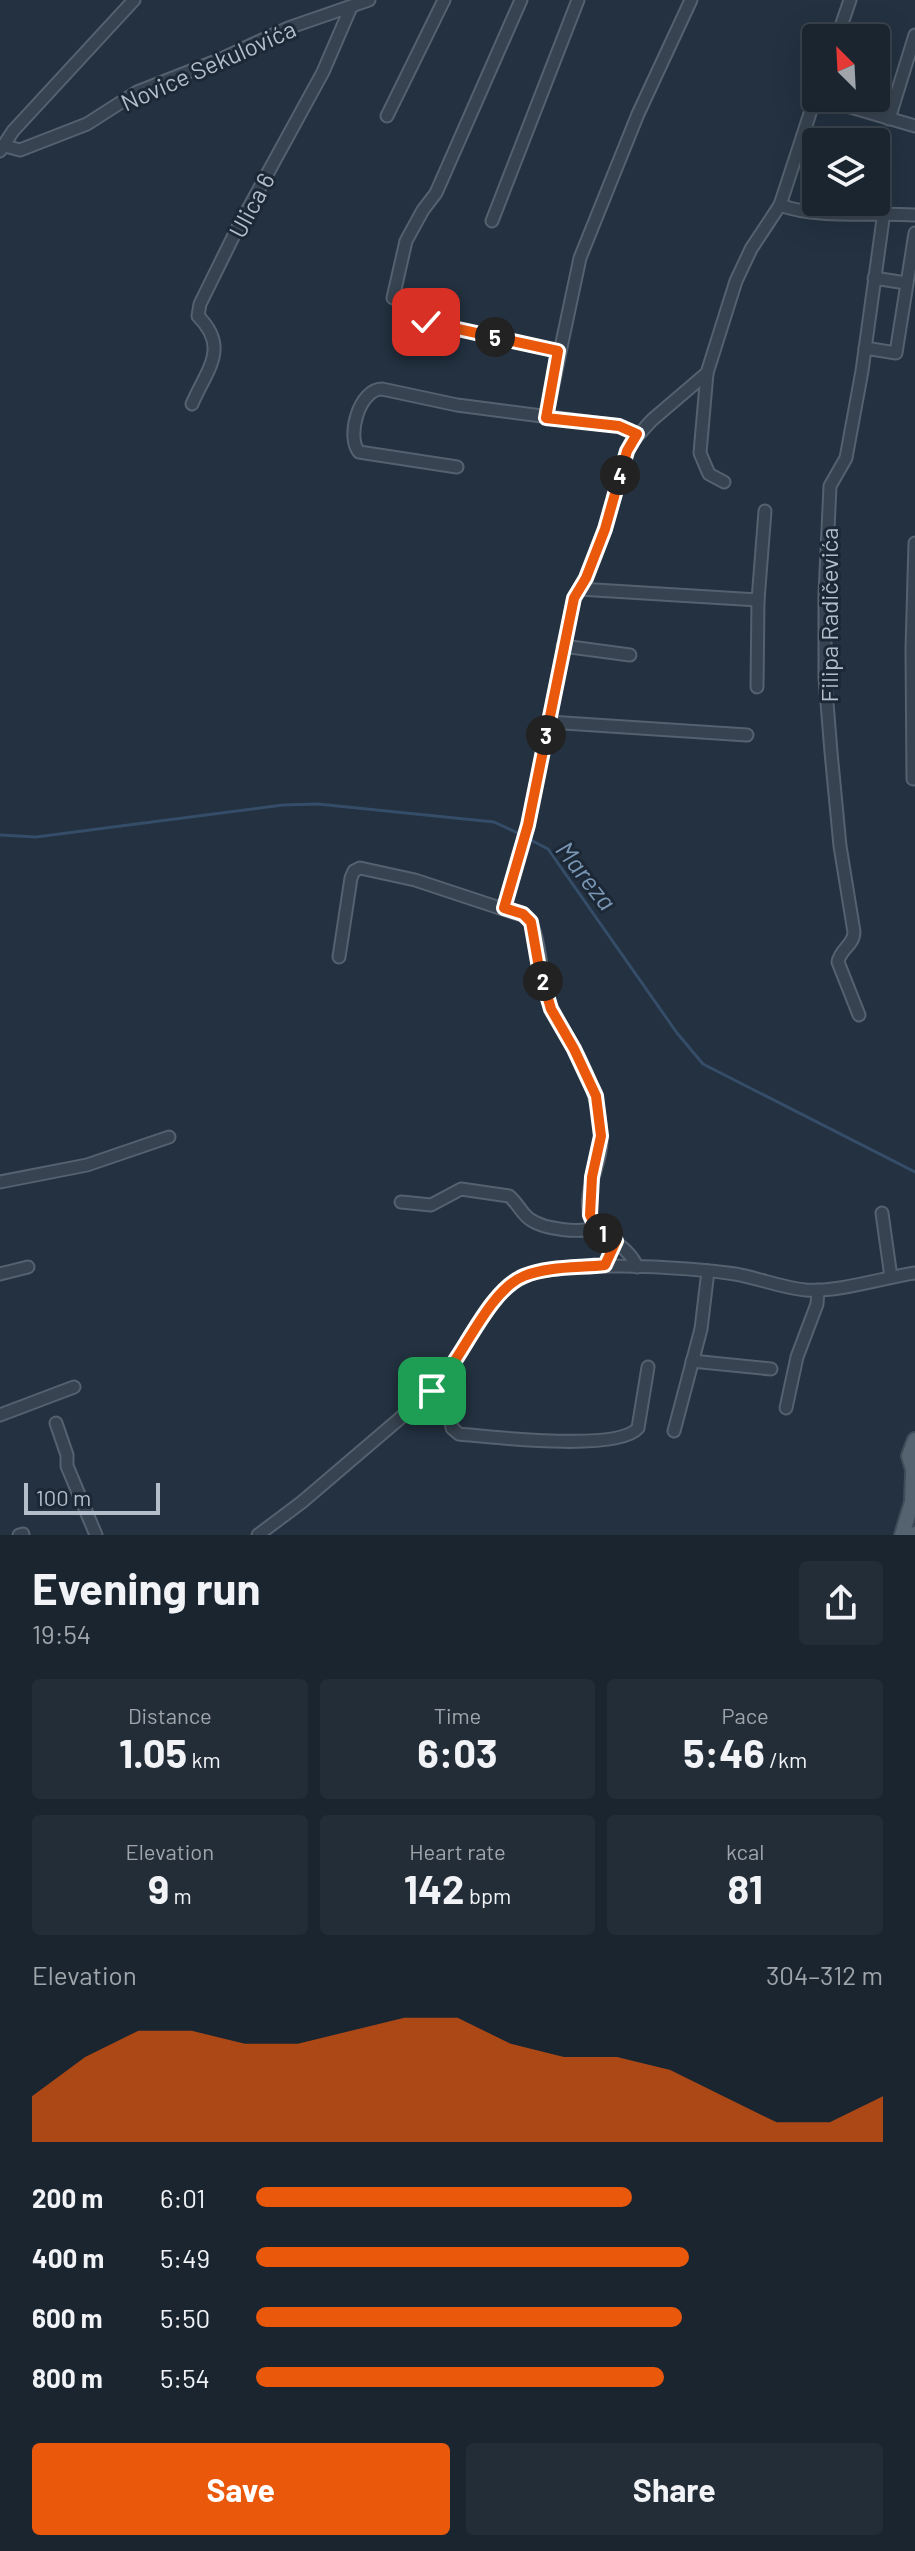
<!DOCTYPE html>
<meta charset="utf-8">
<style>
:root{--surface:#1a2530;--page:#232d38;--text:#f1f3f6;--muted:#9fa5ab;--line:#38424c;--accent:#ea580c}
body{margin:0;font-family:Barlow,sans-serif;background:var(--page);color:var(--text);height:100vh;display:flex;flex-direction:column;font-size:30px;white-space:nowrap}
*{box-sizing:border-box;margin:0}
p{font-size:26px;color:var(--muted)}
.icon{flex:none;width:44px;height:44px;fill:none;stroke:currentColor;stroke-width:2;stroke-linecap:round;stroke-linejoin:round}
.map{position:relative;height:1535px;overflow:hidden}
.sheet{display:flex;flex-direction:column;background:var(--surface);flex:1}
.sheet>*{flex:none}
.needle{width:52px;rotate:336deg}
.controls{position:absolute;left:802px;top:24px;display:grid;gap:16px}
.controls a{display:grid;place-items:center;width:88px;height:88px;border-radius:8px;background:var(--surface);box-shadow:0 8px 32px #0002,0 0 0 2px var(--line);font-size:40px}
.scale{position:absolute;left:24px;bottom:20px;width:136px;box-sizing:border-box;padding-left:8px;border:4px solid #b4becb;border-top:0;font-size:22px;line-height:28px;white-space:nowrap;color:#b4becb;-webkit-text-stroke:6px #1c2835;paint-order:stroke}
.pin{position:absolute;display:grid;place-items:center;width:68px;height:68px;color:#fff;margin:-34px;border-radius:16px;box-shadow:0 4px 12px #0006}
.km{position:absolute;width:40px;height:40px;margin:-20px;border-radius:50%;background:#222;color:#fff;font-size:22px;line-height:40px;text-align:center}
.round{display:grid;place-items:center;flex:none;width:84px;height:84px;border-radius:8px;background:var(--page)}
.head{display:flex;align-items:center;justify-content:space-between;height:136px;padding:0 32px}
h1{font-size:44px;font-weight:700;line-height:60px}
.figures{display:grid;grid-template-columns:repeat(3,1fr);gap:12px;height:136px;padding:8px 32px}
.figures div{display:grid;align-content:center;border-radius:8px;background:var(--page);text-align:center}
.figures b{font-size:40px;font-weight:700}
.figures small{font-size:22px;font-weight:400}
.figures p{font-size:22px}
.chart{height:224px;padding:16px 32px}
.chart p{display:flex;justify-content:space-between}
.chart svg{width:100%;height:144px;margin-top:8px;fill:var(--accent);opacity:.7}
.action{display:flex;gap:16px;margin-top:auto;padding:16px 32px}
.action a{flex:1;height:92px;border-radius:8px;background:var(--accent);color:#fff;font-size:32px;font-weight:700;line-height:92px;text-align:center}
.action a+a{background:var(--page);color:var(--text)}
ul{padding:0 32px;list-style:none;font-size:26px}
li{display:grid;grid-template-columns:128px 96px 1fr;align-items:center;height:60px}
li i{height:20px;border-radius:10px;background:var(--accent)}
.map>svg:first-child{display:block}
</style>
<div class="map">
<svg width="915" height="1535" viewBox="0 0 915 1535">
<rect width="100%" height="100%" fill="#233140"/>
<g fill="none" stroke-linecap="round" stroke-linejoin="round">
<!-- stream -->
<g stroke="#354d68" stroke-width="3">
<path d="M 0,835 L 36,837 L 283,805 L 318,804 L 494,822 L 522,835"/>
<path d="M 529,839 L 548,849 L 677,1033 L 703,1064 L 915,1172"/>
</g>
<!-- minor casing -->
<g stroke="#55616e" stroke-width="15">
<g id="minor">
<path d="M 837,38 L 850,0"/>
<path d="M 820,98 L 915,126"/>
<path d="M 387,116 L 444,0"/>
<path d="M 889,119 L 915,35"/>
<path d="M 5,146 L 20,150 L 87,124 L 137,92 L 221,59 L 288,28 L 369,0"/>
<path d="M 0,151 L 13,131 L 134,0"/>
<path d="M 780,205 C 817,219 874,212 915,215"/>
<path d="M 492,221 L 578,0"/>
<path d="M 874,278 L 906,283"/>
<path d="M 393,298 L 406,241 L 423,210 L 436,193 L 521,0"/>
<path d="M 426,322 L 558,351"/>
<path d="M 865,348 L 896,353 L 915,233"/>
<path d="M 707,373 L 700,453 L 709,474 L 724,482"/>
<path d="M 192,404 C 207,369 230,348 198,316 L 200,304 L 235,233 L 323,72 L 351,7"/>
<path d="M 546,418 L 580,258 L 638,114 L 691,0"/>
<path d="M 457,467 L 359,452 C 346,437 359,389 382,389 L 457,405 L 619,426 L 637,434"/>
<path d="M 579,589 L 758,600"/>
<path d="M 563,646 L 630,655"/>
<path d="M 757,687 L 758,600 L 765,511"/>
<path d="M 549,722 L 747,735"/>
<path d="M 913,779 L 912,649 L 915,543"/>
<path d="M 504,908 L 528,825 L 574,598 L 586,578 L 605,529 L 630,444 L 652,420 L 707,373 L 736,281 L 751,249 L 780,205 L 816,95"/>
<path d="M 339,957 L 351,878 L 354,871 L 360,868 L 415,880 L 527,917 C 540,933 540,972 546,994 C 552,1014 564,1030 574,1048 C 589,1075 600,1104 601,1136 C 603,1163 581,1192 591,1220 C 596,1235 628,1243 637,1267"/>
<path d="M 859,1015 L 838,962 C 840,949 854,945 854,932 L 840,846 L 831,752 L 825,678 L 825,594 L 830,486 L 846,458 L 862,371 L 884,212"/>
<path d="M 0,1182 L 87,1165 L 169,1137"/>
<path d="M 401,1202 L 431,1205 L 461,1189 L 509,1196 C 518,1203 522,1215 531,1220 C 544,1229 581,1234 595,1227"/>
<path d="M 882,1213 L 891,1277"/>
<path d="M 0,1274 L 28,1267"/>
<path d="M 692,1361 L 771,1369"/>
<path d="M 442,1381 L 447,1390 L 452,1428 L 459,1434 C 492,1437 618,1452 638,1428 L 648,1367"/>
<path d="M 786,1408 L 797,1357 L 817,1304 L 818,1290"/>
<path d="M 0,1415 L 74,1387"/>
<path d="M 56,1423 L 67,1455 L 67,1466 L 96,1535"/>
<path d="M 674,1431 L 701,1329 L 708,1271"/>
<path d="M 19,1535 L 23,1534"/>
<path d="M 258,1535 L 302,1502 L 432,1391 C 465,1359 477,1305 517,1280 C 550,1258 692,1267 735,1274 C 759,1278 782,1288 806,1290 C 840,1292 882,1278 915,1273"/>
</g>
</g>
<!-- major casing -->
<g stroke="#414c59" stroke-width="18">
<g id="major">
<path d="M 915,1440 L 909,1456 L 915,1476"/>
<path d="M 902,1535 L 912,1502 L 913,1473"/>
<path d="M 915,1535 L 915,1534"/>
</g>
</g>
<!-- minor -->
<use href="#minor" stroke="#374350" stroke-width="11"/>
<!-- major -->
<use href="#major" stroke="#556270" stroke-width="14"/>
</g>
<g fill="none" stroke-linecap="round" stroke-linejoin="round">
<!-- route casing -->
<g stroke="#fff" stroke-width="16">
<path id="route" d="M 426,322 L 558,351 L 546,418 L 619,426 L 637,434 L 627,451 L 605,529 L 586,578 L 574,598 L 528,825 L 504,908 L 523,914 L 531,922 L 539,968 L 551,1009 L 574,1049 L 596,1096 L 601,1136 L 592,1177 L 590,1215 L 597,1230 L 616,1241 L 605,1265 C 579,1268 548,1266 524,1276 C 487,1291 462,1361 432,1391"/>
</g>
<!-- route -->
<use href="#route" stroke="#ea580c" stroke-width="10"/>
</g>
<g text-anchor="middle" dominant-baseline="central" stroke-width="6" stroke-linejoin="round" paint-order="stroke">
<!-- street labels -->
<g font-size="24" fill="#b4becb" stroke="#1c2835">
<text transform="translate(208 65) rotate(-24)">Novice Sekulovića</text>
<text transform="translate(251 205) rotate(-62)">Ulica 6</text>
<text transform="translate(828 615) rotate(-90)">Filipa Radičevića</text>
</g>
<!-- water labels -->
<g font-size="26" font-style="italic" fill="#7995b4" stroke="#1c2835">
<text transform="translate(587 875) rotate(52)">Mareza</text>
</g>
</g>
</svg>
<div class="controls">
<a><svg class="needle" viewBox="-14 -14 28 28"><path d="M0-13l5 13h-10z" fill="#e53935"/><path d="M0 13l5-13h-10z" fill="#9fa5ab"/></svg></a>
<a><svg class="icon" aria-label="layers" viewBox="0 0 24 24"><path d="M12 4l9 5-9 5-9-5zM3 14l9 5 9-5"/></svg></a>
</div>
<div class="scale">100 m</div>
<div class="pin" style="left:432px;top:1391px;background:#1e9e55"><svg class="icon" aria-label="arrive" viewBox="0 0 24 24"><path d="M6 21V4h12l-3 4 3 4H6"/></svg></div>
<div class="pin" style="left:426px;top:322px;background:#d93025"><svg class="icon" aria-label="check" viewBox="0 0 24 24"><path d="M5 12l5 5 9-10"/></svg></div>
<b class="km" style="left:603px;top:1233px">1</b>
<b class="km" style="left:543px;top:981px">2</b>
<b class="km" style="left:546px;top:735px">3</b>
<b class="km" style="left:620px;top:475px">4</b>
<b class="km" style="left:495px;top:337px">5</b>
</div>
<section class="sheet">
<div class="head"><div><h1>Evening run</h1><p>19:54</p></div><a class="round"><svg class="icon" aria-label="share" viewBox="0 0 24 24"><path d="M12 15V3M7 8l5-5 5 5M5 13v7h14v-7"/></svg></a></div>
<div class="figures">
<div><p>Distance</p><b>1.05<small> km</small></b></div>
<div><p>Time</p><b>6:03</b></div>
<div><p>Pace</p><b>5:46<small> /km</small></b></div>
</div>
<div class="figures">
<div><p>Elevation</p><b>9<small> m</small></b></div>
<div><p>Heart rate</p><b>142<small> bpm</small></b></div>
<div><p>kcal</p><b>81</b></div>
</div>
<div class="chart"><p><span>Elevation</span>304–312 m</p>
<svg viewBox="0 0 160 44" preserveAspectRatio="none"><path d="M0 44V30L10 18L20 10L30 10L40 14L50 14L60 10L70 6L80 6L90 14L100 18L110 18L120 22L130 30L140 38L150 38L160 30V44z"/></svg>
</div>
<ul>
<li><b>200 m</b>6:01<i style="width:60%"></i></li>
<li><b>400 m</b>5:49<i style="width:69%"></i></li>
<li><b>600 m</b>5:50<i style="width:68%"></i></li>
<li><b>800 m</b>5:54<i style="width:65%"></i></li>
</ul>
<div class="action"><a>Save</a><a>Share</a></div>
</section>
